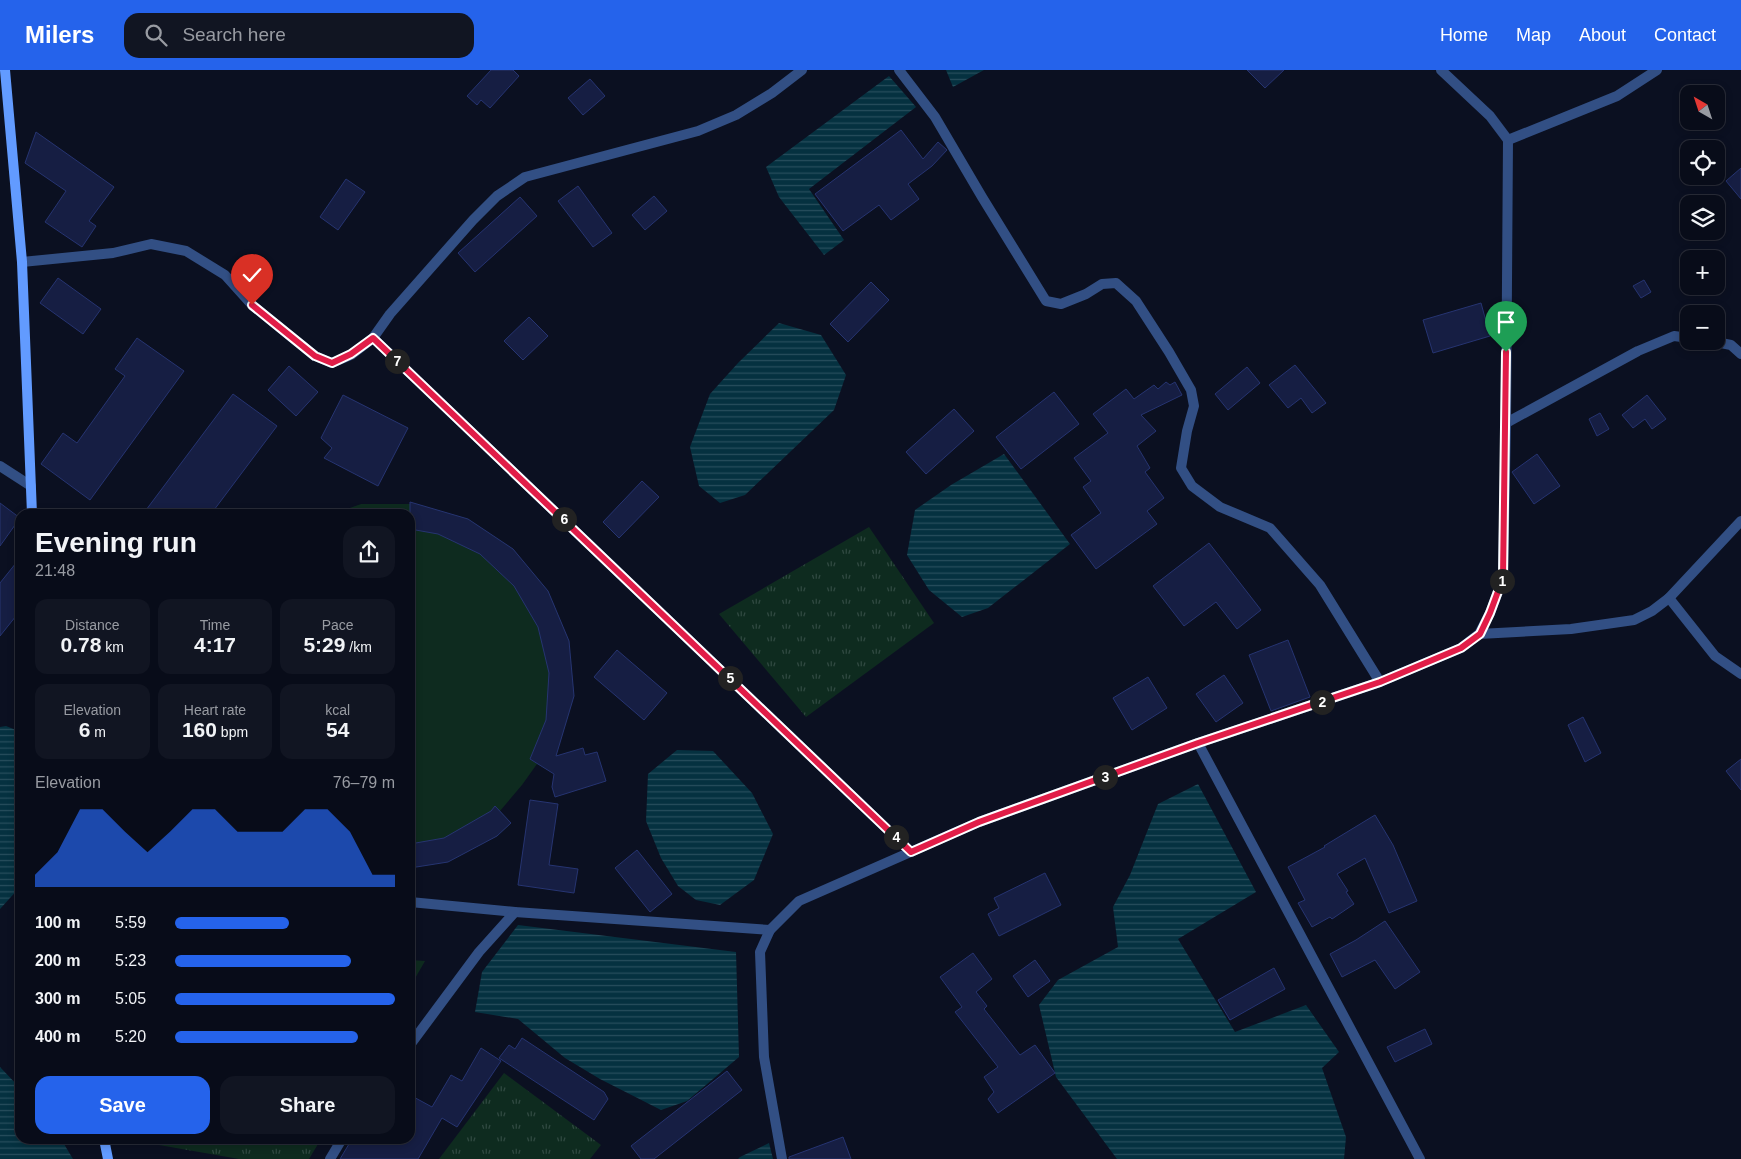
<!DOCTYPE html>
<meta charset="utf-8">
<style>
:root{--surface:#080c19;--page:#111522;--text:#f1f3f6;--muted:#989ba2;--line:#292c38;--accent:#2563eb}
body{margin:0;font-family:Helvetica,sans-serif;background:var(--page);color:var(--text);height:100vh;display:flex;flex-direction:column;font-size:19px;white-space:nowrap}
*{box-sizing:border-box;margin:0}
p{font-size:16px;color:var(--muted)}
.icon{flex:none;width:28px;height:28px;fill:none;stroke:currentColor;stroke-width:2;stroke-linecap:round;stroke-linejoin:round}
.map{position:relative;flex:1;overflow:hidden}
.panel{position:absolute;left:15px;top:439px;width:400px;height:635px;display:flex;flex-direction:column;background:var(--surface);border-radius:15px;box-shadow:0 2px 8px #0003,0 0 0 1px var(--line)}
.panel>*{flex:none}
.needle{width:32px;rotate:321deg}
.buttons{position:absolute;left:1680px;top:15px;display:grid;gap:10px}
.buttons a{display:grid;place-items:center;width:45px;height:45px;border-radius:10px;background:var(--surface);box-shadow:0 2px 8px #0003,0 0 0 1px var(--line);font-size:25px}
.pin{position:absolute;display:grid;place-items:center;width:42px;height:42px;color:#fff;margin:-51px -21px;border-radius:50% 50% 50% 0;rotate:-45deg;box-shadow:0 0 5px #0007}
.pin .icon{rotate:45deg}
.km{position:absolute;width:25px;height:25px;margin:-12px;border-radius:50%;background:#222;color:#fff;font-size:14px;line-height:25px;text-align:center}
.round{display:grid;place-items:center;flex:none;width:52px;height:52px;border-radius:15px;background:var(--page)}
.headline{display:flex;align-items:center;justify-content:space-between;height:85px;padding:0 20px}
h1{font-size:28px;font-weight:600;line-height:38px}
.metrics{display:grid;grid-template-columns:repeat(3,1fr);gap:8px;height:85px;padding:5px 20px}
.metrics div{display:grid;align-content:center;border-radius:12px;background:var(--page);text-align:center}
.metrics b{font-size:21px;font-weight:600}
.metrics small{font-size:14px;font-weight:400}
.metrics p{font-size:14px}
.chart{height:140px;padding:10px 20px}
.chart p{display:flex;justify-content:space-between}
.chart svg{width:100%;height:90px;margin-top:5px;fill:var(--accent);opacity:.7}
.cta{display:flex;gap:10px;margin-top:auto;padding:10px 20px}
.cta a{flex:1;height:58px;border-radius:15px;background:var(--accent);color:#fff;font-size:20px;font-weight:600;line-height:58px;text-align:center}
.cta a+a{background:var(--page);color:var(--text)}
ul{padding:0 20px;list-style:none;font-size:16px}
li{display:grid;grid-template-columns:80px 60px 1fr;align-items:center;height:38px}
li i{height:12px;border-radius:6px;background:var(--accent)}
header{display:flex;align-items:center;gap:30px;box-sizing:border-box;height:70px;padding:0 25px;background:var(--accent);color:#fff}
header strong{font-size:24px}
nav{display:flex;gap:28px;margin-inline-start:auto;font-size:18px}
.search{width:350px;height:45px;background:var(--page);display:flex;align-items:center;gap:12px;box-sizing:border-box;padding:0 18px;border-radius:15px;color:var(--muted);font-size:19px}
.map>svg:first-child{display:block}
</style>
<header>
<strong>Milers</strong>
<div class="search"><svg class="icon" aria-label="search" viewBox="0 0 24 24"><circle cx="10" cy="10" r="6"/><path d="M15 15l6 6"/></svg>Search here</div>
<nav><a>Home</a><a>Map</a><a>About</a><a>Contact</a></nav>
</header>
<div class="map">
<svg width="1741" height="1089" viewBox="0 0 1741 1089">
<defs>
<pattern id="park-tufts" width="24" height="20" patternUnits="userSpaceOnUse" patternTransform="scale(1.25)"><rect width="24" height="20" fill="#0e2b1f"/><path d="M3 7l-1-3M5 7V3M7 7l1-3M15 17l-1-3M17 17v-4M19 17l1-3" fill="none" stroke="#304941"/></pattern>
<pattern id="water-rules" width="6" height="5" patternUnits="userSpaceOnUse" patternTransform="scale(1.25)"><rect width="6" height="5" fill="#053140"/><path d="M0 2.5h6" fill="none" stroke="#284e5d"/></pattern>
</defs>
<rect width="100%" height="100%" fill="#0b1021"/>
<!-- green -->
<path fill="#0e2b1f" d="M 361,434 L 416,434 L 468,449 L 513,479 L 548,521 L 569,571 L 574,626 L 551,702 L 537,694 L 522,715 L 500,741 L 511,753 L 497,766 L 448,792 L 410,798 L 410,444 L 333,444 Z"/>
<!-- park -->
<g fill="url(#park-tufts)">
<path d="M 869,457 L 934,553 L 806,647 L 719,544 Z"/>
<path d="M 410,890 L 425,891 L 410,917 Z"/>
<path d="M 504,1003 L 601,1075 L 590,1089 L 439,1089 Z"/>
<path d="M 141,1069 L 321,1069 L 309,1089 L 239,1089 L 142,1072 Z"/>
</g>
<!-- water -->
<g fill="url(#water-rules)">
<path d="M 946,0 L 984,0 L 953,17 Z"/>
<path d="M 889,6 L 916,37 L 809,119 L 844,170 L 824,185 L 779,127 L 766,97 Z"/>
<path d="M 779,253 L 821,265 L 846,305 L 834,340 L 745,425 L 720,433 L 699,416 L 690,377 L 710,324 L 738,293 Z"/>
<path d="M 1004,384 L 1070,474 L 988,538 L 962,547 L 929,520 L 907,485 L 915,440 L 951,415 Z"/>
<path d="M 6,656 L 16,660 L 20,694 L 20,817 L 0,839 L 0,657 Z"/>
<path d="M 677,680 L 713,681 L 752,723 L 773,764 L 754,810 L 720,835 L 696,830 L 678,816 L 661,788 L 646,751 L 648,704 Z"/>
<path d="M 1198,714 L 1256,822 L 1178,869 L 1235,962 L 1306,935 L 1339,982 L 1322,998 L 1346,1067 L 1344,1089 L 1117,1089 L 1056,1007 L 1039,935 L 1058,910 L 1118,877 L 1113,837 L 1130,805 L 1158,734 Z"/>
<path d="M 518,855 L 736,882 L 739,987 L 687,1031 L 661,1040 L 600,1009 L 565,988 L 518,949 L 475,942 L 482,902 Z"/>
<path d="M 0,997 L 20,1018 L 20,1069 L 61,1069 L 73,1089 L 0,1089 Z"/>
<path d="M 769,1073 L 773,1089 L 738,1089 L 740,1087 Z"/>
</g>
<!-- building -->
<g fill="#161e43" stroke="#263471">
<path d="M 491,0 L 513,0 L 519,6 L 490,38 L 481,30 L 477,35 L 467,26 Z"/>
<path d="M 1247,0 L 1284,0 L 1265,18 Z"/>
<path d="M 590,9 L 605,26 L 583,45 L 568,28 Z"/>
<path d="M 901,60 L 923,89 L 938,72 L 947,80 L 932,96 L 908,114 L 919,129 L 891,150 L 879,135 L 843,161 L 815,124 Z"/>
<path d="M 36,62 L 114,117 L 89,151 L 96,156 L 82,177 L 45,152 L 66,121 L 25,93 Z"/>
<path d="M 1741,98 L 1741,129 L 1726,111 Z"/>
<path d="M 346,109 L 365,122 L 338,160 L 320,147 Z"/>
<path d="M 578,116 L 612,163 L 593,177 L 558,131 Z"/>
<path d="M 654,126 L 667,141 L 645,160 L 632,145 Z"/>
<path d="M 520,127 L 537,146 L 475,202 L 458,183 Z"/>
<path d="M 58,208 L 101,239 L 83,264 L 40,233 Z"/>
<path d="M 1644,210 L 1651,222 L 1641,228 L 1633,216 Z"/>
<path d="M 871,212 L 889,230 L 848,272 L 830,254 Z"/>
<path d="M 1481,233 L 1490,266 L 1433,283 L 1423,250 Z"/>
<path d="M 529,247 L 548,266 L 523,290 L 504,271 Z"/>
<path d="M 137,268 L 184,301 L 90,430 L 41,394 L 63,363 L 77,373 L 125,306 L 115,299 Z"/>
<path d="M 1295,295 L 1326,333 L 1312,343 L 1301,328 L 1288,338 L 1269,315 Z"/>
<path d="M 289,296 L 318,322 L 296,346 L 268,320 Z"/>
<path d="M 1247,297 L 1260,313 L 1228,340 L 1215,324 Z"/>
<path d="M 1166,312 L 1170,315 L 1175,312 L 1182,325 L 1141,345 L 1156,361 L 1137,376 L 1150,398 L 1145,402 L 1164,428 L 1147,441 L 1157,454 L 1096,499 L 1071,465 L 1101,443 L 1083,417 L 1091,411 L 1074,388 L 1108,363 L 1093,344 L 1126,319 L 1134,329 L 1154,315 L 1158,319 Z"/>
<path d="M 1054,322 L 1079,354 L 1021,399 L 996,367 Z"/>
<path d="M 233,324 L 277,356 L 211,444 L 143,444 Z"/>
<path d="M 343,325 L 408,358 L 378,416 L 324,388 L 332,378 L 321,368 Z"/>
<path d="M 1647,325 L 1666,349 L 1652,359 L 1645,349 L 1633,358 L 1622,345 Z"/>
<path d="M 954,339 L 974,361 L 926,404 L 906,382 Z"/>
<path d="M 1600,343 L 1609,359 L 1597,366 L 1589,349 Z"/>
<path d="M 1537,384 L 1560,416 L 1534,434 L 1512,402 Z"/>
<path d="M 642,411 L 659,427 L 619,468 L 603,452 Z"/>
<path d="M 410,432 L 468,449 L 513,479 L 548,521 L 569,571 L 574,626 L 556,686 L 583,678 L 585,685 L 597,682 L 606,711 L 555,727 L 552,717 L 554,704 L 530,689 L 546,650 L 549,603 L 538,557 L 514,516 L 480,484 L 438,464 L 410,459 Z"/>
<path d="M 0,433 L 20,448 L 0,476 Z"/>
<path d="M 1209,473 L 1261,540 L 1237,559 L 1216,532 L 1184,556 L 1153,516 Z"/>
<path d="M 20,488 L 20,541 L 0,566 L 0,513 Z"/>
<path d="M 1288,570 L 1310,627 L 1271,641 L 1249,585 Z"/>
<path d="M 617,580 L 667,623 L 644,650 L 594,607 Z"/>
<path d="M 1224,605 L 1243,633 L 1216,652 L 1196,624 Z"/>
<path d="M 1148,607 L 1167,638 L 1132,660 L 1113,628 Z"/>
<path d="M 1583,647 L 1601,683 L 1585,692 L 1568,655 Z"/>
<path d="M 1741,689 L 1741,720 L 1726,701 Z"/>
<path d="M 530,730 L 558,734 L 549,795 L 578,799 L 574,823 L 518,815 Z"/>
<path d="M 495,736 L 511,753 L 497,766 L 448,792 L 410,798 L 410,774 L 444,768 L 491,741 Z"/>
<path d="M 1375,745 L 1393,775 L 1417,831 L 1389,843 L 1365,788 L 1337,804 L 1348,821 L 1346,822 L 1354,834 L 1332,849 L 1330,847 L 1312,857 L 1298,833 L 1305,830 L 1288,797 L 1325,777 L 1324,776 Z"/>
<path d="M 637,780 L 672,824 L 650,842 L 615,798 Z"/>
<path d="M 1045,803 L 1061,835 L 999,866 L 988,844 L 999,838 L 994,828 Z"/>
<path d="M 1385,851 L 1420,902 L 1395,919 L 1375,890 L 1342,907 L 1330,884 L 1356,870 Z"/>
<path d="M 973,883 L 992,909 L 976,922 L 987,936 L 984,939 L 1020,985 L 1035,975 L 1055,1003 L 998,1043 L 988,1029 L 994,1022 L 984,1007 L 998,997 L 955,942 L 962,937 L 940,907 Z"/>
<path d="M 1035,890 L 1050,911 L 1028,927 L 1013,906 Z"/>
<path d="M 1274,898 L 1285,919 L 1230,950 L 1218,930 Z"/>
<path d="M 1425,959 L 1432,974 L 1395,992 L 1387,977 Z"/>
<path d="M 522,968 L 604,1022 L 608,1029 L 594,1050 L 499,988 L 509,975 L 515,979 Z"/>
<path d="M 481,978 L 501,991 L 457,1057 L 442,1048 L 418,1089 L 340,1089 L 352,1069 L 410,1069 L 410,1025 L 432,1037 L 451,1005 L 462,1011 Z"/>
<path d="M 727,1001 L 742,1020 L 654,1089 L 641,1089 L 631,1076 Z"/>
<path d="M 843,1067 L 851,1089 L 789,1089 L 789,1087 Z"/>
</g>
<g fill="none" stroke-linecap="round" stroke-linejoin="round">
<!-- street -->
<g stroke="#324f84" stroke-width="10">
<path d="M 899,0 L 935,47 L 982,127 L 1046,231 L 1061,234 L 1086,224 L 1102,214 L 1116,213 L 1136,231 L 1169,282 L 1191,320 L 1194,336 L 1187,361 L 1181,398 L 1192,416 L 1220,437 L 1270,458 L 1320,515 L 1380,612"/>
<path d="M 1508,70 L 1617,26 L 1657,0"/>
<path d="M 22,192 L 113,183 L 151,174 L 186,181 L 225,205 L 252,235 L 289,265 L 315,286 L 332,293 L 351,285 L 373,268 L 390,244 L 473,150 L 497,126 L 525,107 L 698,61 L 736,45 L 772,23 L 802,0"/>
<path d="M 373,268 L 911,782"/>
<path d="M 1711,271 L 1731,275 L 1741,284"/>
<path d="M 1506,353 L 1638,281 L 1674,266 L 1689,268"/>
<path d="M 0,396 L 31,416"/>
<path d="M 1669,528 L 1715,586 L 1741,604"/>
<path d="M 1479,564 L 1571,559 L 1634,550 L 1652,541 L 1669,528 L 1741,451"/>
<path d="M 1198,673 L 1420,1089"/>
<path d="M 410,832 L 515,842 L 770,860"/>
<path d="M 410,975 L 479,882 L 515,842"/>
<path d="M 330,1089 L 342,1069"/>
<path d="M 782,1089 L 764,987 L 760,882 L 770,860 L 799,831 L 979,752 L 1198,673 L 1380,612 L 1461,578 L 1479,564 L 1490,543 L 1503,508 L 1506,353 L 1508,70 L 1490,46 L 1441,0"/>
</g>
<!-- secondary -->
<g stroke="#629bff" stroke-width="10">
<path d="M 5,0 L 22,192 L 32,444"/>
<path d="M 104,1069 L 108,1089"/>
</g>
</g>
<g fill="none" stroke-linecap="round" stroke-linejoin="round">
<!-- route casing -->
<g stroke="#fff" stroke-width="10">
<path id="route" d="M 252,235 L 315,286 L 332,293 L 351,284 L 373,268 L 911,782 L 979,752 L 1198,673 L 1380,612 L 1461,578 L 1480,564 L 1490,543 L 1503,508 L 1506,282"/>
</g>
<!-- route -->
<use href="#route" stroke="#e11d48" stroke-width="6"/>
</g>
</svg>
<div class="buttons">
<a><svg class="needle" viewBox="-14 -14 28 28"><path d="M0-13l5 13h-10z" fill="#e53935"/><path d="M0 13l5-13h-10z" fill="#989ba2"/></svg></a>
<a><svg class="icon" aria-label="locate" viewBox="0 0 24 24"><circle cx="12" cy="12" r="6"/><path d="M12 2v4M12 18v4M2 12h4M18 12h4"/></svg></a>
<a><svg class="icon" aria-label="layers" viewBox="0 0 24 24"><path d="M12 4l9 5-9 5-9-5zM3 14l9 5 9-5"/></svg></a>
<a>+</a>
<a>−</a>
</div>
<div class="pin" style="left:1506px;top:282px;background:#1e9e55"><svg class="icon" aria-label="arrive" viewBox="0 0 24 24"><path d="M6 21V4h12l-3 4 3 4H6"/></svg></div>
<div class="pin" style="left:252px;top:235px;background:#d93025"><svg class="icon" aria-label="check" viewBox="0 0 24 24"><path d="M5 12l5 5 9-10"/></svg></div>
<b class="km" style="left:1502px;top:511px">1</b>
<b class="km" style="left:1322px;top:632px">2</b>
<b class="km" style="left:1105px;top:707px">3</b>
<b class="km" style="left:896px;top:767px">4</b>
<b class="km" style="left:730px;top:608px">5</b>
<b class="km" style="left:564px;top:449px">6</b>
<b class="km" style="left:397px;top:291px">7</b>
<section class="panel">
<div class="headline"><div><h1>Evening run</h1><p>21:48</p></div><a class="round"><svg class="icon" aria-label="share" viewBox="0 0 24 24"><path d="M12 15V3M7 8l5-5 5 5M5 13v7h14v-7"/></svg></a></div>
<div class="metrics">
<div><p>Distance</p><b>0.78<small> km</small></b></div>
<div><p>Time</p><b>4:17</b></div>
<div><p>Pace</p><b>5:29<small> /km</small></b></div>
</div>
<div class="metrics">
<div><p>Elevation</p><b>6<small> m</small></b></div>
<div><p>Heart rate</p><b>160<small> bpm</small></b></div>
<div><p>kcal</p><b>54</b></div>
</div>
<div class="chart"><p><span>Elevation</span>76–79 m</p>
<svg viewBox="0 0 160 44" preserveAspectRatio="none"><path d="M0 44V38L10 27L20 6L30 6L40 17L50 27L60 17L70 6L80 6L90 17L100 17L110 17L120 6L130 6L140 17L150 38L160 38V44z"/></svg>
</div>
<ul>
<li><b>100 m</b>5:59<i style="width:52%"></i></li>
<li><b>200 m</b>5:23<i style="width:80%"></i></li>
<li><b>300 m</b>5:05<i style="width:100%"></i></li>
<li><b>400 m</b>5:20<i style="width:83%"></i></li>
</ul>
<div class="cta"><a>Save</a><a>Share</a></div>
</section>
</div>
